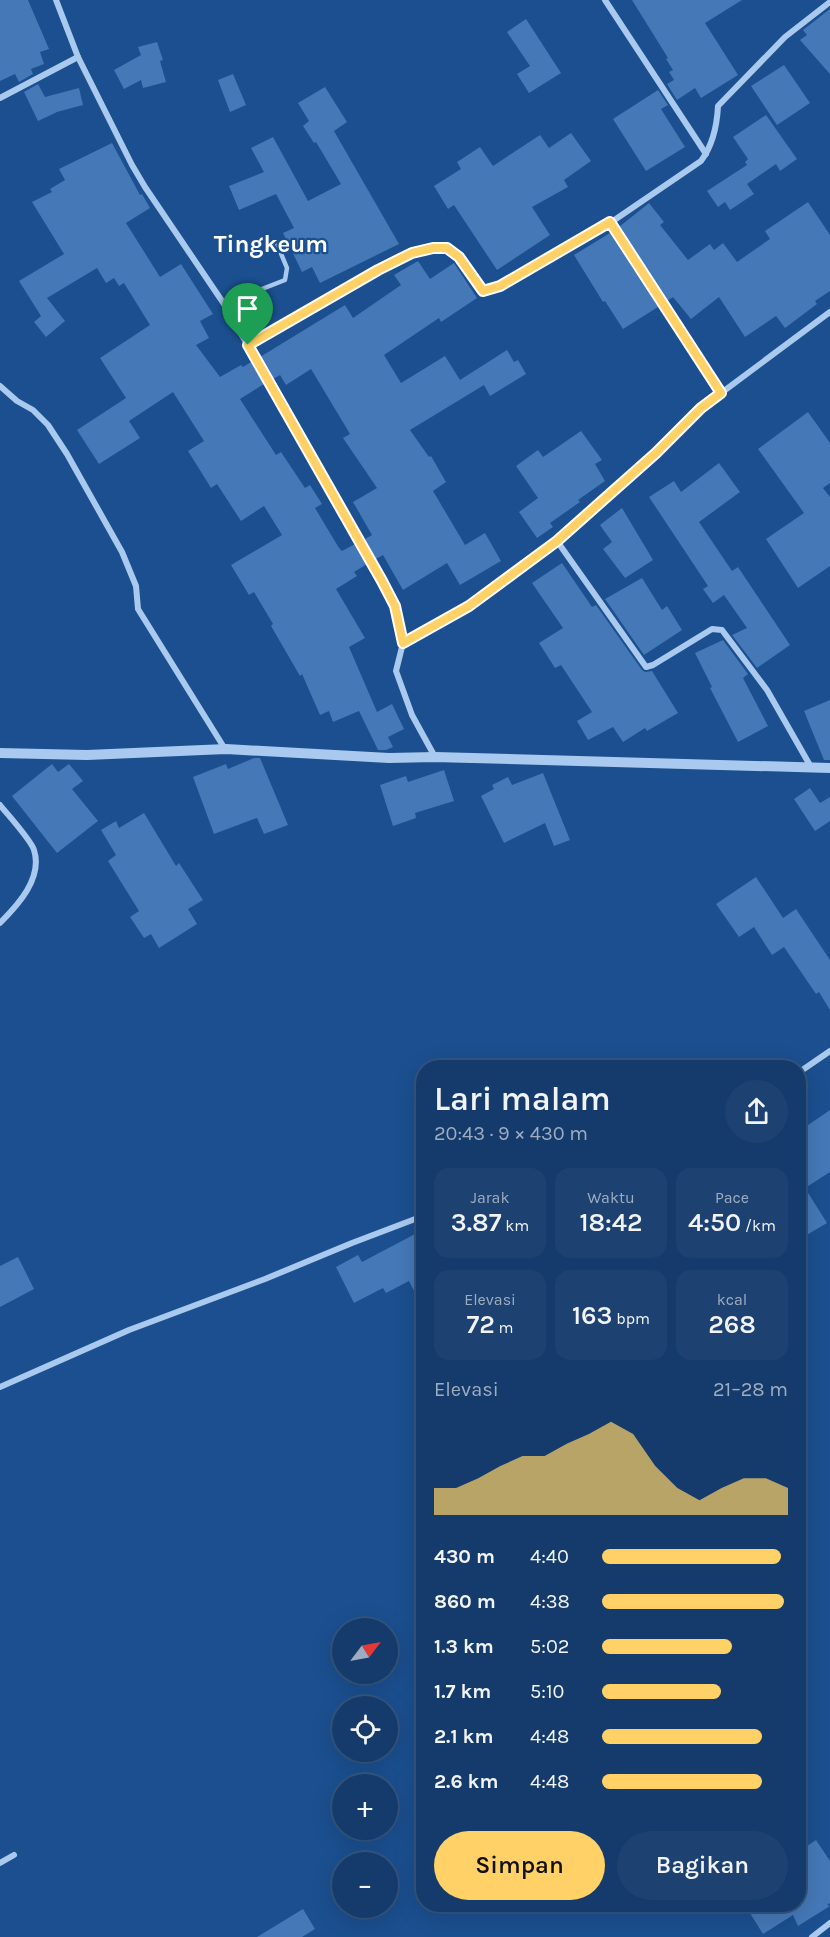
<!DOCTYPE html>
<html lang="id">
<meta charset="utf-8">
<style>
:root{--surface:#143b6b;--page:#1d4271;--text:#f1f3f6;--muted:#9dadc1;--line:#33557e;--accent:#ffd166}
body{margin:0;font-family:Karla,sans-serif;background:var(--page);color:var(--text);height:100vh;display:flex;flex-direction:column;font-size:22px;white-space:nowrap}
*{box-sizing:border-box;margin:0}
p{font-size:20px;color:var(--muted)}
.icon{flex:none;width:33px;height:33px;fill:none;stroke:currentColor;stroke-width:2;stroke-linecap:round;stroke-linejoin:round}
.map{position:relative;flex:1;overflow:hidden}
.sheet{position:absolute;left:416px;top:1060px;width:390px;height:852px;display:flex;flex-direction:column;background:var(--surface);border-radius:24px;box-shadow:0 6px 24px #0002,0 0 0 2px var(--line)}
.sheet>*{flex:none}
.needle{width:39px;rotate:58deg}
.controls{position:absolute;left:332px;top:1618px;display:grid;gap:12px}
.controls a{display:grid;place-items:center;width:66px;height:66px;border-radius:50%;background:var(--surface);box-shadow:0 6px 24px #0002,0 0 0 2px var(--line);font-size:30px}
.pin{position:absolute;display:grid;place-items:center;width:51px;height:51px;color:#fff;margin:-62px -26px;border-radius:50% 50% 50% 0;rotate:-45deg;box-shadow:0 0 6px #0007}
.pin .icon{rotate:45deg}
.round{display:grid;place-items:center;flex:none;width:63px;height:63px;border-radius:32px;background:var(--page)}
.head{display:flex;align-items:center;justify-content:space-between;height:102px;padding:0 18px}
h1{font-size:33px;font-weight:600;line-height:45px}
.stats{display:grid;grid-template-columns:repeat(3,1fr);gap:9px;height:102px;padding:6px 18px}
.stats div{display:grid;align-content:center;border-radius:15px;background:var(--page);text-align:center}
.stats b{font-size:26px;font-weight:600}
.stats small{font-size:16px;font-weight:400}
.stats p{font-size:16px}
.chart{height:168px;padding:12px 18px}
.chart p{display:flex;justify-content:space-between}
.chart svg{width:100%;height:108px;margin-top:6px;fill:var(--accent);opacity:.7}
.button{display:flex;gap:12px;margin-top:auto;padding:12px 18px}
.button a{flex:1;height:69px;border-radius:36px;background:var(--accent);color:#111;font-size:24px;font-weight:600;line-height:69px;text-align:center}
.button a+a{background:var(--page);color:var(--text)}
ul{padding:0 18px;list-style:none;font-size:20px}
li{display:grid;grid-template-columns:96px 72px 1fr;align-items:center;height:45px}
li i{height:15px;border-radius:8px;background:var(--accent)}
.map>svg:first-child{display:block}
</style>
<div class="map">
<svg width="830" height="1937" viewBox="0 0 830 1937">
<rect width="100%" height="100%" fill="#1b4f8f"/>
<!-- building -->
<g fill="#4478b7">
<path d="M 0,0 L 28,0 L 49,49 L 40,52 L 44,64 L 31,69 L 33,74 L 19,82 L 15,74 L 0,81 Z"/>
<path d="M 632,0 L 742,0 L 705,23 L 738,75 L 701,98 L 695,88 L 677,100 L 667,84 L 674,80 L 669,72 L 673,70 L 666,59 L 668,58 Z"/>
<path d="M 830,9 L 830,74 L 800,40 L 807,35 L 803,30 Z"/>
<path d="M 526,19 L 561,73 L 529,93 L 517,74 L 530,66 L 507,32 Z"/>
<path d="M 157,42 L 163,60 L 160,61 L 166,82 L 143,88 L 141,80 L 124,89 L 114,70 L 141,55 L 138,47 Z"/>
<path d="M 784,65 L 810,103 L 777,125 L 751,86 Z"/>
<path d="M 233,74 L 246,105 L 230,112 L 218,80 Z"/>
<path d="M 38,84 L 45,97 L 79,88 L 83,105 L 57,112 L 38,121 L 24,92 Z"/>
<path d="M 325,87 L 347,122 L 334,131 L 399,244 L 320,283 L 312,267 L 302,272 L 283,233 L 294,228 L 276,194 L 239,210 L 229,186 L 264,172 L 251,148 L 273,137 L 308,201 L 341,184 L 316,142 L 314,143 L 303,126 L 309,121 L 298,103 Z"/>
<path d="M 658,90 L 668,105 L 661,109 L 685,147 L 646,171 L 613,119 Z"/>
<path d="M 766,115 L 797,159 L 780,171 L 776,164 L 747,184 L 754,194 L 730,210 L 725,202 L 718,207 L 707,191 L 747,165 L 745,162 L 748,159 L 733,137 Z"/>
<path d="M 571,133 L 591,161 L 564,180 L 568,187 L 532,207 L 550,235 L 497,270 L 454,205 L 448,209 L 434,186 L 461,169 L 457,162 L 480,147 L 493,166 L 540,135 L 549,148 Z"/>
<path d="M 112,143 L 140,195 L 142,194 L 150,208 L 126,223 L 160,277 L 181,264 L 213,314 L 200,321 L 209,338 L 196,345 L 220,377 L 241,365 L 243,367 L 251,362 L 264,384 L 240,399 L 276,455 L 281,452 L 305,488 L 310,485 L 322,504 L 315,508 L 339,548 L 342,551 L 355,544 L 367,564 L 354,572 L 357,576 L 336,589 L 365,638 L 349,647 L 377,712 L 392,704 L 404,729 L 388,737 L 393,747 L 386,750 L 378,750 L 359,711 L 333,722 L 329,711 L 320,715 L 302,674 L 300,676 L 271,626 L 273,624 L 254,592 L 249,595 L 231,565 L 282,535 L 264,506 L 241,521 L 217,484 L 211,488 L 188,451 L 204,441 L 173,392 L 129,421 L 140,438 L 99,464 L 77,430 L 126,398 L 100,358 L 150,325 L 124,283 L 119,286 L 114,278 L 106,283 L 97,268 L 47,298 L 65,321 L 46,337 L 34,322 L 41,316 L 19,281 L 64,254 L 32,202 L 52,192 L 50,189 L 65,180 L 59,169 Z"/>
<path d="M 808,202 L 830,235 L 830,291 L 815,301 L 817,304 L 785,328 L 776,316 L 745,337 L 719,297 L 691,319 L 673,297 L 667,301 L 619,227 L 649,203 L 664,222 L 660,225 L 688,260 L 710,244 L 714,250 L 723,243 L 737,262 L 770,239 L 765,231 Z"/>
<path d="M 610,233 L 658,307 L 623,329 L 605,301 L 603,302 L 574,255 Z"/>
<path d="M 418,261 L 430,279 L 454,263 L 477,298 L 441,322 L 439,318 L 384,355 L 401,383 L 445,356 L 460,380 L 507,350 L 514,362 L 518,360 L 526,374 L 490,396 L 484,385 L 410,430 L 429,457 L 431,456 L 446,482 L 433,491 L 465,545 L 485,533 L 501,561 L 460,585 L 447,563 L 403,590 L 383,555 L 376,559 L 365,539 L 372,535 L 353,502 L 377,488 L 343,438 L 350,434 L 311,369 L 286,385 L 280,375 L 273,379 L 260,357 L 345,305 L 353,318 L 401,285 L 394,275 Z"/>
<path d="M 808,412 L 830,443 L 830,483 L 823,488 L 830,497 L 830,566 L 798,588 L 766,539 L 804,513 L 758,449 Z"/>
<path d="M 581,431 L 602,460 L 595,464 L 605,481 L 578,500 L 580,502 L 550,523 L 553,527 L 537,538 L 519,512 L 538,498 L 516,466 L 538,450 L 543,457 Z"/>
<path d="M 719,463 L 740,492 L 699,522 L 732,571 L 738,567 L 790,645 L 757,668 L 732,635 L 747,628 L 724,595 L 713,603 L 703,589 L 708,586 L 649,497 L 674,481 L 681,492 Z"/>
<path d="M 622,508 L 653,560 L 625,578 L 603,549 L 612,542 L 600,525 Z"/>
<path d="M 562,563 L 592,607 L 596,605 L 642,670 L 645,672 L 652,671 L 678,713 L 647,731 L 645,728 L 623,742 L 613,727 L 588,740 L 577,721 L 592,712 L 561,665 L 555,668 L 539,643 L 563,628 L 532,583 Z"/>
<path d="M 642,578 L 662,610 L 667,606 L 682,630 L 644,655 L 605,599 Z"/>
<path d="M 723,640 L 748,674 L 743,678 L 768,726 L 738,742 L 710,688 L 712,687 L 695,653 Z"/>
<path d="M 830,700 L 830,760 L 824,760 L 804,711 Z"/>
<path d="M 254,758 L 260,758 L 288,825 L 264,834 L 257,818 L 214,834 L 193,777 L 226,764 L 228,769 Z"/>
<path d="M 52,764 L 58,772 L 69,764 L 83,781 L 72,789 L 98,821 L 57,853 L 12,796 Z"/>
<path d="M 444,770 L 454,801 L 415,813 L 416,818 L 393,826 L 380,785 L 406,776 L 408,782 Z"/>
<path d="M 543,773 L 570,840 L 554,846 L 545,823 L 504,843 L 481,796 L 494,789 L 492,785 L 508,777 L 512,785 Z"/>
<path d="M 810,788 L 820,803 L 830,797 L 830,821 L 815,831 L 794,799 Z"/>
<path d="M 144,813 L 176,866 L 179,863 L 203,900 L 188,909 L 197,924 L 159,948 L 151,934 L 144,938 L 130,917 L 139,911 L 108,861 L 116,855 L 101,830 L 116,821 L 119,828 Z"/>
<path d="M 756,877 L 783,918 L 796,909 L 830,960 L 830,1010 L 819,992 L 816,994 L 784,947 L 772,955 L 754,927 L 739,937 L 716,904 Z"/>
<path d="M 830,1110 L 830,1172 L 805,1188 L 827,1223 L 805,1236 L 798,1225 L 798,1132 Z"/>
<path d="M 417,1233 L 423,1245 L 423,1308 L 409,1281 L 386,1293 L 383,1288 L 354,1303 L 336,1267 L 358,1255 L 362,1262 Z"/>
<path d="M 18,1257 L 34,1289 L 0,1307 L 0,1266 Z"/>
<path d="M 816,1840 L 830,1861 L 830,1903 L 827,1905 L 830,1906 L 798,1926 L 793,1915 L 763,1934 L 745,1905 L 798,1905 L 798,1852 Z"/>
<path d="M 303,1909 L 315,1929 L 302,1937 L 257,1937 Z"/>
</g>
<g fill="none" stroke-linecap="round" stroke-linejoin="round">
<!-- service -->
<path stroke="#a9c9ee" stroke-width="4.5" d="M 224,304 L 285,280 L 287,268 L 277,244"/>
<!-- minor -->
<g stroke="#a9c9ee" stroke-width="6">
<path d="M 56,0 L 78,57 L 132,165 L 145,187 L 224,304 L 383,581 L 395,606 L 403,643 L 396,671 L 412,715 L 435,757"/>
<path d="M 605,0 L 706,154"/>
<path d="M 0,98 L 78,57"/>
<path d="M 610,223 L 721,393"/>
<path d="M 248,345 L 378,270 L 412,253 L 433,248 L 447,248 L 459,257 L 483,291 L 500,286 L 610,223 L 701,161 C 713,145 717,126 718,106 L 785,37 L 830,2"/>
<path d="M 0,386 L 17,401 L 33,410 L 48,425 L 67,454 L 122,552 L 136,586 L 138,609 L 225,749"/>
<path d="M 557,541 L 646,667 L 653,665 L 712,629 L 722,630 L 767,690 L 811,767"/>
<path d="M 403,643 L 469,606 L 557,541 L 656,453 L 701,408 L 830,312"/>
<path d="M 0,805 C 8,815 31,840 34,850 C 43,878 18,905 0,923"/>
<path d="M 798,1073 L 830,1051"/>
<path d="M 0,1387 L 129,1330 L 265,1279 L 352,1243 L 423,1216"/>
<path d="M 0,1863 L 14,1855"/>
<path d="M 812,1937 L 830,1923"/>
</g>
<!-- tertiary -->
<path stroke="#a9c9ee" stroke-width="10" d="M 0,753 L 87,755 L 226,749 L 389,758 L 435,757 L 830,768"/>
</g>
<g fill="none" stroke-linecap="round" stroke-linejoin="round">
<!-- route casing -->
<g stroke="#fff" stroke-width="12">
<path id="route" d="M 610,222 L 721,393 L 701,408 L 656,453 L 557,541 L 469,606 L 403,643 L 395,606 L 382,581 L 248,345 L 378,270 L 412,253 L 433,248 L 447,248 L 459,257 L 483,291 L 500,286 Z"/>
</g>
<!-- route -->
<use href="#route" stroke="#ffd166" stroke-width="8"/>
</g>
<g text-anchor="middle" dominant-baseline="central" stroke-width="4.5" stroke-linejoin="round" paint-order="stroke">
<!-- quarter labels -->
<g font-size="24" font-weight="bold" fill="#fff" stroke="#1b4f8f">
<text x="271" y="244">Tingkeum</text>
</g>
</g>
</svg>
<div class="controls">
<a><svg class="needle" viewBox="-14 -14 28 28"><path d="M0-13l5 13h-10z" fill="#e53935"/><path d="M0 13l5-13h-10z" fill="#9dadc1"/></svg></a>
<a><svg class="icon" aria-label="locate" viewBox="0 0 24 24"><circle cx="12" cy="12" r="6"/><path d="M12 2v4M12 18v4M2 12h4M18 12h4"/></svg></a>
<a>+</a>
<a>−</a>
</div>
<div class="pin" style="left:248px;top:345px;background:#1e9e55"><svg class="icon" aria-label="arrive" viewBox="0 0 24 24"><path d="M6 21V4h12l-3 4 3 4H6"/></svg></div>
<section class="sheet">
<div class="head"><div><h1>Lari malam</h1><p>20:43 · 9 × 430 m</p></div><a class="round"><svg class="icon" aria-label="share" viewBox="0 0 24 24"><path d="M12 15V3M7 8l5-5 5 5M5 13v7h14v-7"/></svg></a></div>
<div class="stats">
<div><p>Jarak</p><b>3.87<small> km</small></b></div>
<div><p>Waktu</p><b>18:42</b></div>
<div><p>Pace</p><b>4:50<small> /km</small></b></div>
</div>
<div class="stats">
<div><p>Elevasi</p><b>72<small> m</small></b></div>
<div><b>163<small> bpm</small></b></div>
<div><p>kcal</p><b>268</b></div>
</div>
<div class="chart"><p><span>Elevasi</span>21–28 m</p>
<svg viewBox="0 0 160 44" preserveAspectRatio="none"><path d="M0 44V33L10 33L20 29L30 24L40 20L50 20L60 15L70 11L80 6L90 11L100 24L110 33L120 38L130 33L140 29L150 29L160 33V44z"/></svg>
</div>
<ul>
<li><b>430 m</b>4:40<i style="width:96%"></i></li>
<li><b>860 m</b>4:38<i style="width:98%"></i></li>
<li><b>1.3 km</b>5:02<i style="width:70%"></i></li>
<li><b>1.7 km</b>5:10<i style="width:64%"></i></li>
<li><b>2.1 km</b>4:48<i style="width:86%"></i></li>
<li><b>2.6 km</b>4:48<i style="width:86%"></i></li>
</ul>
<div class="button"><a>Simpan</a><a>Bagikan</a></div>
</section>
</div>
